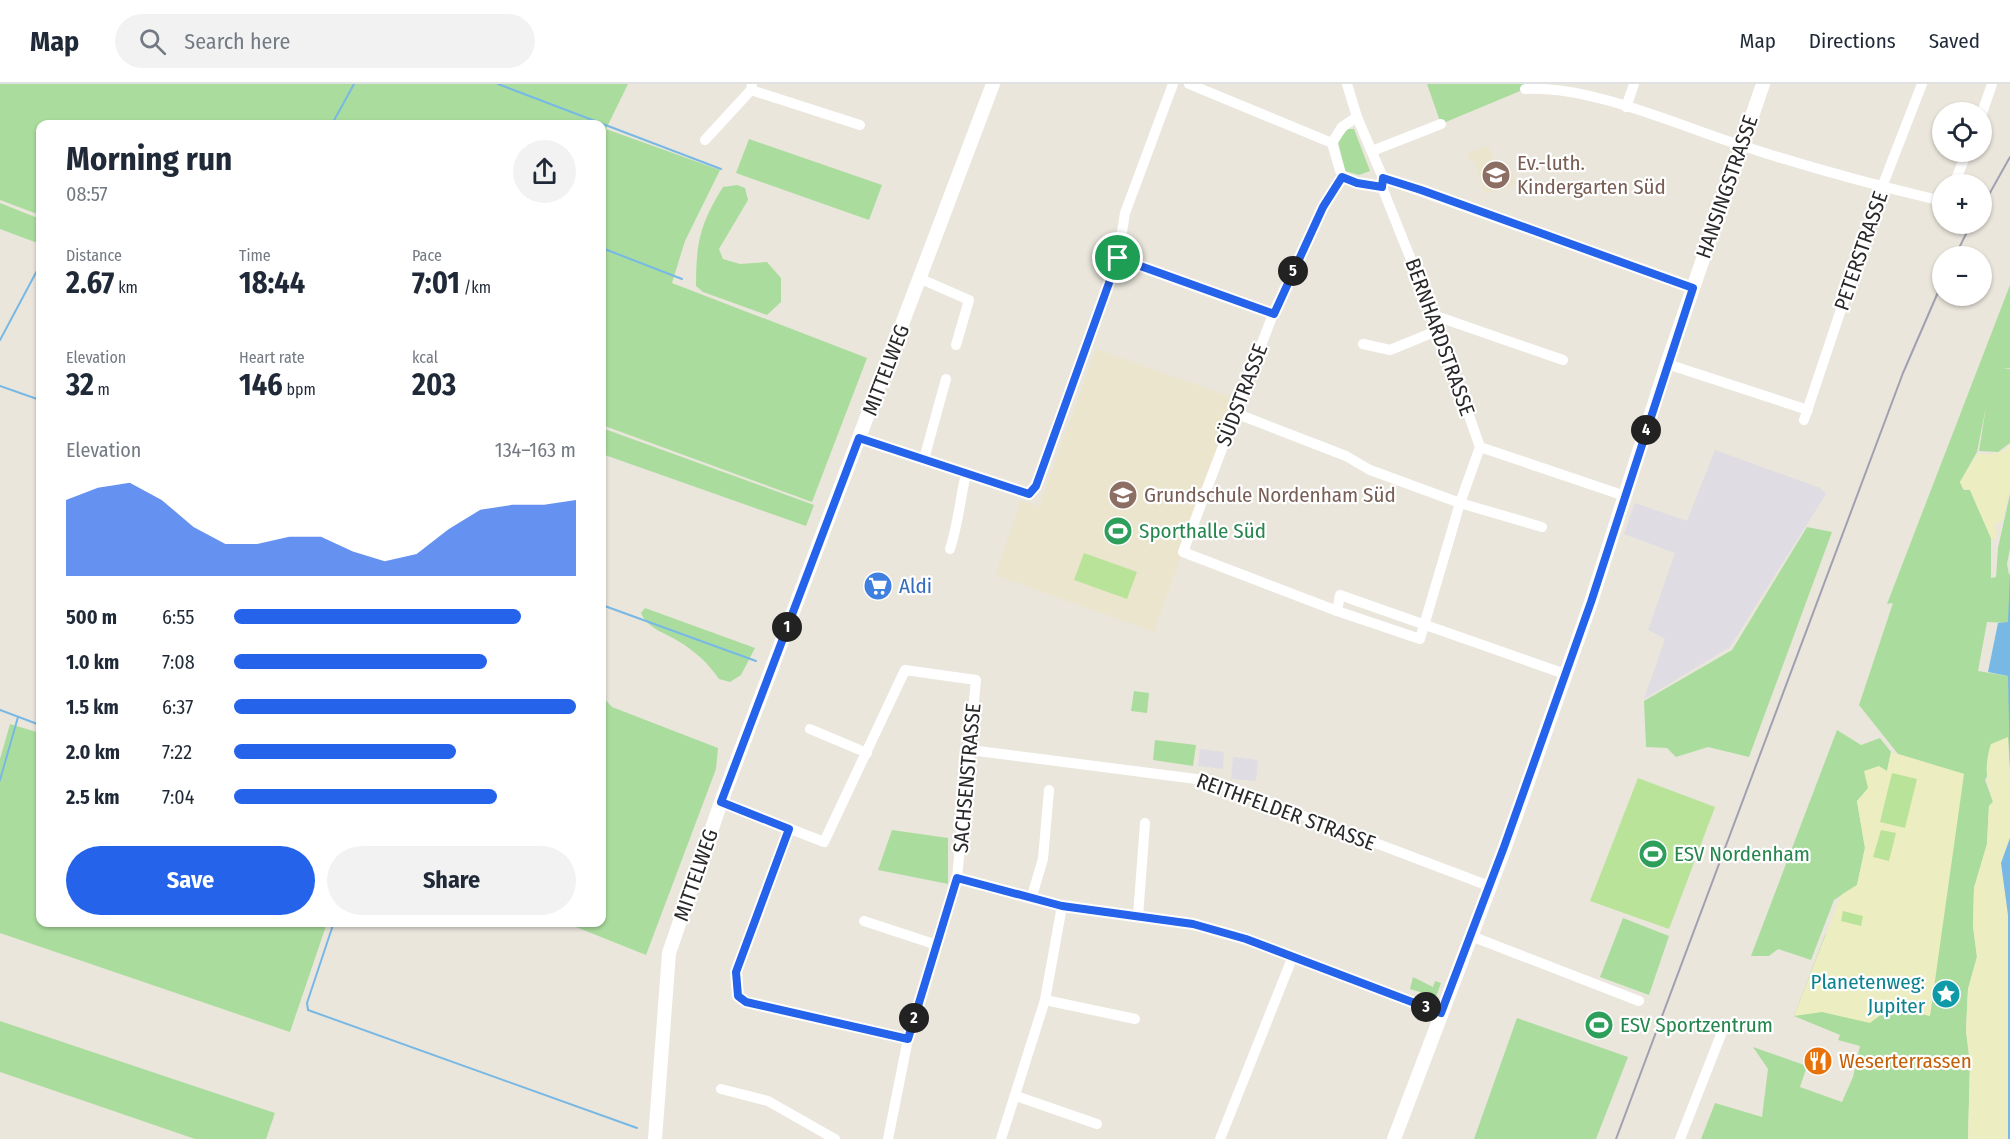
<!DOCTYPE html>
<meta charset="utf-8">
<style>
:root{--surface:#fff;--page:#f2f2f3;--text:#1f2937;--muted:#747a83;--line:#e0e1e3;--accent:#2563eb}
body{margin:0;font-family:"Fira Sans Condensed",sans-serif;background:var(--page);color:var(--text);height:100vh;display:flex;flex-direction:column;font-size:22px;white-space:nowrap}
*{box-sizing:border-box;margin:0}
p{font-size:20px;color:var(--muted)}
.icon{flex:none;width:33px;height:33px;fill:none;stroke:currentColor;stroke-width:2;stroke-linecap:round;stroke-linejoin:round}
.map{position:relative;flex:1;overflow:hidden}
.drawer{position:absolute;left:36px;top:36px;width:570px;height:807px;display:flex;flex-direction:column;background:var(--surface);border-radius:12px;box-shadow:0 2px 4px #0004}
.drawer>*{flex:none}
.tools{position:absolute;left:1932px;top:18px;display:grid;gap:12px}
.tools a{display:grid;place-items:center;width:60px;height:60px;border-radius:50%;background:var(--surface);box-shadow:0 2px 4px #0004;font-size:30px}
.pin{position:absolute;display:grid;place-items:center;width:51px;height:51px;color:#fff;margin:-26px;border:3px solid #fff;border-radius:50%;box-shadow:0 2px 6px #0007}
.km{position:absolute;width:30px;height:30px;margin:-15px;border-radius:50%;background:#222;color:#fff;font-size:16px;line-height:30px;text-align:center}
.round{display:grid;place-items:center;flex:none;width:63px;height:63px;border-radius:32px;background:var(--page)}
.head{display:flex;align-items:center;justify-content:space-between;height:102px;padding:0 30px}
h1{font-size:33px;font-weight:700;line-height:45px}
.figures{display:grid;grid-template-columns:repeat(3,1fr);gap:9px;height:102px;padding:6px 30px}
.figures div{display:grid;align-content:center}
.figures b{font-size:30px;font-weight:700}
.figures small{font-size:16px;font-weight:400}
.figures p{font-size:16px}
.chart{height:168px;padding:12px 30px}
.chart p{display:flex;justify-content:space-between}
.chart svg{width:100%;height:108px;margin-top:6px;fill:var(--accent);opacity:.7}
.cta{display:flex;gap:12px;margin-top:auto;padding:12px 30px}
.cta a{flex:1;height:69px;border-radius:36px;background:var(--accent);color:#fff;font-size:24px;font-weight:700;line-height:69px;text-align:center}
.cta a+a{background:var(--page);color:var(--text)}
ul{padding:0 30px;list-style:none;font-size:20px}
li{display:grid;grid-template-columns:96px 72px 1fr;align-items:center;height:45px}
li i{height:15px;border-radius:8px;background:var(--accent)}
header{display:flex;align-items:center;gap:36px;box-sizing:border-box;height:84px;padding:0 30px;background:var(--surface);border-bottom:2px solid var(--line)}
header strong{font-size:28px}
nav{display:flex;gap:33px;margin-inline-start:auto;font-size:21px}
.search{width:420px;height:54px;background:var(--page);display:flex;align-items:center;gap:15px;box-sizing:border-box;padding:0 21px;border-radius:33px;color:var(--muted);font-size:22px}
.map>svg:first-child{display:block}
</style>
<header>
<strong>Map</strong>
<div class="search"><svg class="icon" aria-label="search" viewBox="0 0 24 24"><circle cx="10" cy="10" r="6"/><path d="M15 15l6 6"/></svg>Search here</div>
<nav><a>Map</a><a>Directions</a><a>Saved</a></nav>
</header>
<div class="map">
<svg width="2010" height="1055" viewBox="0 0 2010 1055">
<rect width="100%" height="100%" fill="#eae6dc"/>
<!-- industrial -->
<g fill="#dfdce3">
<path d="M 1715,366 L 1820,404 L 1826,410 L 1730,563 L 1644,615 L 1665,555 L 1648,546 L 1675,469 L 1624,450 L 1635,419 L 1687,437 Z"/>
<path d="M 1200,665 L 1224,668 L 1223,685 L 1198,682 Z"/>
<path d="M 1233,673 L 1258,676 L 1256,697 L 1231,695 Z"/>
</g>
<!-- education -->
<g fill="#ebe5cd">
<path d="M 1488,62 L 1495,82 L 1508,78 L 1516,100 L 1485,110 L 1474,77 L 1470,77 L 1467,69 Z"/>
<path d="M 1096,265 L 1237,315 L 1154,548 L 995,491 L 1021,416 L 1039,422 Z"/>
</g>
<!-- green -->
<g fill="#aadd9d" fill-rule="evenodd">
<path d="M 0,0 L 628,0 L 606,45 L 720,86 L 685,157 L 672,199 L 867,274 L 812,418 L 602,341 L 602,40 L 40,40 L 40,131 L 0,116 Z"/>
<path d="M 1427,0 L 1526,0 L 1525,5 L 1441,40 Z"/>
<path d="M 1348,45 L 1354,45 L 1370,87 L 1359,91 L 1345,87 L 1338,57 Z"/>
<path d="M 749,55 L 882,101 L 869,136 L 736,89 Z"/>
<path d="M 737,101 L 745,104 L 748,116 L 719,165 L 723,175 L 740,180 L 767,178 L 781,194 L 781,218 L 767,231 L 703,208 L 696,202 C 696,159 700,140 723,103 Z"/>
<path d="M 0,119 L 40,135 L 40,160 L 0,145 Z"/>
<path d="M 2010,201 L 2010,284 L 2003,284 L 2010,285 L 2010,359 L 1998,368 L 1979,367 L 1986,323 L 1977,368 L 1960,398 L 1964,406 L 1970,406 L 1991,454 L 1991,494 L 1996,493 L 1998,464 L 2010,410 L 2010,464 L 2007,480 L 2009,491 L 2010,489 L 2010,685 L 2008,654 L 1985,696 L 1993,718 L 1989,722 L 1987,760 L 1974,804 L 1973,843 L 1977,873 L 1968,905 L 1966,947 L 1970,979 L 1968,1055 L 1701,1055 L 1715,1019 L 1762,1033 L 1768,985 L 1753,963 L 1807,982 L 1800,1003 L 1842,1018 L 1853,993 L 1860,962 L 1838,956 L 1840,951 L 1794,932 L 1825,851 L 1964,690 L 1898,670 L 1859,621 L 1893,519 L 1887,520 ZM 1987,538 L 2008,539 L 2008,592 L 1978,587 Z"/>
<path d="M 602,344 L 814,421 L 806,442 L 602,370 Z"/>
<path d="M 1807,443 L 1832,448 L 1749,673 L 1708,663 L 1676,673 L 1667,664 L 1646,663 L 1644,617 L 1732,566 Z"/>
<path d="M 645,524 L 755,564 L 741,591 L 730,598 L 719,595 C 708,579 695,567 678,557 C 665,549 647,544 641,529 Z"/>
<path d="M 1134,607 L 1149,609 L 1147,629 L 1131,627 Z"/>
<path d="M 602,612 L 612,623 L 718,664 L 716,685 L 646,871 L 566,839 L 602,838 Z"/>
<path d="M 10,640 L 40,649 L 40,838 L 327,839 L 290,948 L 0,849 L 0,675 Z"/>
<path d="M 1837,646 L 1861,661 L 1880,654 L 1891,668 L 1887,687 L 1857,717 L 1865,764 L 1857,801 L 1834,816 L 1811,876 L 1778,865 L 1769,872 L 1751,872 Z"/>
<path d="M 1155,656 L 1196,661 L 1193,682 L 1153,676 Z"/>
<path d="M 892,746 L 948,754 L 948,800 L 878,786 Z"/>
<path d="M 1623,834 L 1669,852 L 1649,911 L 1600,893 Z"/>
<path d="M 1413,893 L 1433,903 L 1435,897 L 1441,899 L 1436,913 L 1410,905 Z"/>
<path d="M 1517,934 L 1628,973 L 1596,1055 L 1474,1055 Z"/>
<path d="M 0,937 L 275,1029 L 266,1055 L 195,1055 L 0,988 Z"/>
</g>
<!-- sand -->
<g fill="#ededc2">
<path d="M 2010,360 L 2010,407 L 2002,437 L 1994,441 L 1997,447 L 1995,455 L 1991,454 L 1970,406 L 1963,405 L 1960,398 L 1977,370 C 1989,370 2003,372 2010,360 Z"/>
<path d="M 2008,653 L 2010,754 L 2001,779 L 2008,831 L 2008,1055 L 1968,1055 L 1970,979 L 1966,947 L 1968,905 L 1977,873 L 1973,841 L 1974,804 L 1987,760 L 1989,722 L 1993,718 C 1986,698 1984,681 1991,660 Z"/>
<path d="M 1891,668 L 1964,690 L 1930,932 L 1891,923 L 1870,939 L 1822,928 L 1794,932 L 1841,811 L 1857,801 L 1865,764 L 1857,717 L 1868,704 L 1864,687 L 1879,682 L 1887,687 Z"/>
</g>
<!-- pitch -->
<g fill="#b9e399">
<path d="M 1084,469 L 1137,488 L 1127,515 L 1074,496 Z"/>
<path d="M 1892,689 L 1917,695 L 1905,744 L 1880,738 Z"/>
<path d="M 1638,694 L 1715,723 L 1669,845 L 1590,817 Z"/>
<path d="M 1881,746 L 1896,749 L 1889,777 L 1873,773 Z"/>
<path d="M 1843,827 L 1863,832 L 1861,842 L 1841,837 Z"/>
</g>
<!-- water -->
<g fill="#77b8e5">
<path d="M 2010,489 L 2010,685 L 2008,592 L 1988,588 L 1998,539 L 2008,538 Z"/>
<path d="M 2010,739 L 2010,1055 L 2008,1055 L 2008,831 L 2001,779 L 2010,754 Z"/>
</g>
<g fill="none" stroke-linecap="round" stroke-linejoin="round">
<!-- stream -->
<g stroke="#77b8e5" stroke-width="2">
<path d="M 498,0 L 721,85"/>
<path d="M 332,40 L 354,0"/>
<path d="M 602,164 L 682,195"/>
<path d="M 0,256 L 40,181"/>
<path d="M 0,302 L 40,316"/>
<path d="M 602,521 L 756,577"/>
<path d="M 0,626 L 40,641"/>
<path d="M 0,696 L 18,633"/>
<path d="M 334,838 L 307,919 L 308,926 L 637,1044"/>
</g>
<!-- minor -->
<g stroke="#fff" stroke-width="10">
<path d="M 1189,0 L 1332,59"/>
<path d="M 1347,0 L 1357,33 L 1383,94 L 1382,103 L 1439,246 L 1480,363 L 1625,412"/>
<path d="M 1525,5 C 1590,1 1677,41 1740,61 C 1807,83 1874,101 1942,117"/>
<path d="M 751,6 L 860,41"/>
<path d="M 1626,23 L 1634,0"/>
<path d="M 1982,29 L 1992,0"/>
<path d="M 1357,33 L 1342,43 L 1332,59 L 1342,93 L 1357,99 L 1382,103"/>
<path d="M 705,56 L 751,6 L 752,0"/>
<path d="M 1372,67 L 1441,40"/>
<path d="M 1342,93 L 1323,123 L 1273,230 L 1183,468 L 1337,527 L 1420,555 L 1460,419 L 1480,363"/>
<path d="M 1383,94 L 1693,204"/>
<path d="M 1954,100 L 1967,68"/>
<path d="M 1118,174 L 1273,230"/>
<path d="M 921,195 L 969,216 L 956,261"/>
<path d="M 1433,231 L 1563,276"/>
<path d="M 1363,260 L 1390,266 L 1439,246"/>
<path d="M 1667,280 L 1808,326"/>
<path d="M 1235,329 L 1346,372 L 1370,386 L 1460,419 L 1542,443"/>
<path d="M 1804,336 L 1882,103 L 1922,0"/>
<path d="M 859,354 L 1029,410 L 1036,402 L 1118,174 L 1125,129 L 1173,0"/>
<path d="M 924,375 L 946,295"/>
<path d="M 950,465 C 958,441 960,415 966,390"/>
<path d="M 1337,527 L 1340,511 L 1565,590"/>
<path d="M 810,645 L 867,669"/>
<path d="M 970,666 L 1212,697 L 1489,802"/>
<path d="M 721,718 L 824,758 L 905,586 L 976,596 L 957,794 L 908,955 L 888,1055"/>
<path d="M 789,745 L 736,888 L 738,912 L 746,918 L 908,955"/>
<path d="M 957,794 L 1062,822 L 1193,840 L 1246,855 L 1441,929"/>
<path d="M 1031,815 L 1043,775 L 1049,706"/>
<path d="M 1138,832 L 1145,739"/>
<path d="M 864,837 L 937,861"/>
<path d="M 1471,852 L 1639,917"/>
<path d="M 1045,916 L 1135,935"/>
<path d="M 721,1005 L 768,1017 L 835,1055"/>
<path d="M 1016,1012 L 1097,1040"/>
<path d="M 1001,1055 L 1045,916 L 1062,822"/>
<path d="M 1220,1055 L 1293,872"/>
<path d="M 1680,1055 L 1722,948"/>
</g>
<!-- tertiary -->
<g stroke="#fff" stroke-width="14">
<path d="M 655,1055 L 669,869 L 721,718 L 993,0"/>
<path d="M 1394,1055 L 1505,763 L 1591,518 L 1667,280 L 1763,0"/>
</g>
<!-- rail -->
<g stroke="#a0a0b2" stroke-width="2">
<path d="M 1982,123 L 2010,73"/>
<path d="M 1955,172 L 1971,140"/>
<path d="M 1616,1055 L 1903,289 L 1942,199"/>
</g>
</g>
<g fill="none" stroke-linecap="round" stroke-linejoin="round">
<!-- route casing -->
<g stroke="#fff" stroke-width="12">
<path id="route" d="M 1342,93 L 1357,99 L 1382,103 L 1383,94 L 1421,106 L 1693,204 L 1591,518 L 1504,763 L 1441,929 L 1246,855 L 1193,840 L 1062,822 L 957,794 L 908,955 L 746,918 L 738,912 L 736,888 L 789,745 L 721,718 L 859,354 L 1029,410 L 1036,402 L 1118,174 L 1274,230 L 1323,123 Z"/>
</g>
<!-- route -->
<use href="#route" stroke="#2563eb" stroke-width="8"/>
</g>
<!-- icons -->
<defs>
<g id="school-disc" transform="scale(1.5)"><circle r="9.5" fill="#8d6e63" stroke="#fff"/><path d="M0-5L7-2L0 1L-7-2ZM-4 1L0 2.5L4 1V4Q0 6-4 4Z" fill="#fff"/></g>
<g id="stadium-disc" transform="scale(1.5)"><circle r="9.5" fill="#2e9e5b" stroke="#fff"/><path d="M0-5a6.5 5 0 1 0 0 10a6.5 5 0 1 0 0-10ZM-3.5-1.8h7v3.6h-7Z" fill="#fff"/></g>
<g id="supermarket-disc" transform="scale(1.5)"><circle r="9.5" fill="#3f7fe0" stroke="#fff"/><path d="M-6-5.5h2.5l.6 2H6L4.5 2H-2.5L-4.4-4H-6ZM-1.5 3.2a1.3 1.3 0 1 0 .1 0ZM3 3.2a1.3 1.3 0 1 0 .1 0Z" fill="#fff"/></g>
<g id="sight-disc" transform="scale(1.5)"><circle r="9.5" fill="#0f9aa8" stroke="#fff"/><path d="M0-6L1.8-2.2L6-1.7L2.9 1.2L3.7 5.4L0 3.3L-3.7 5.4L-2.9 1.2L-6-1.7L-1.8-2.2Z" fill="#fff"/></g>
<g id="restaurant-disc" transform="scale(1.5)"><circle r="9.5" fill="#e8710a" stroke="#fff"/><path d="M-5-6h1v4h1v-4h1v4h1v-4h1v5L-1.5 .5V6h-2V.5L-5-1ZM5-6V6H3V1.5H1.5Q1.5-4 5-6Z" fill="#fff"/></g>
</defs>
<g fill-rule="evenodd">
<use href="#school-disc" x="1496" y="91"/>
<use href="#school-disc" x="1123" y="411"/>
<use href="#stadium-disc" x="1118" y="447"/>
<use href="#supermarket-disc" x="878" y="502"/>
<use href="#stadium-disc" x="1653" y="770"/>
<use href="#sight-disc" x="1946" y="910"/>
<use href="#stadium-disc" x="1599" y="941"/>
<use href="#restaurant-disc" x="1818" y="977"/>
</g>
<g text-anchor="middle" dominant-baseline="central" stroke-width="4.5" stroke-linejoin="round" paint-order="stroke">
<!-- education labels -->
<g font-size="21" fill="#785e54" stroke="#fff" text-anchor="start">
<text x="1517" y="79">Ev.-luth.<tspan x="1517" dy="24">Kindergarten Süd</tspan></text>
<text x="1144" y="411">Grundschule Nordenham Süd</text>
</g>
<!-- street labels -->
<g font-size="21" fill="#292929" stroke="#fff">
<text transform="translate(1727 103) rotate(-71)">HANSINGSTRASSE</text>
<text transform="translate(1861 167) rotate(-71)">PETERSTRASSE</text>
<text transform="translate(1440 253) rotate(70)">BERNHARDSTRASSE</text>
<text transform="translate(886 286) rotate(-69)">MITTELWEG</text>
<text transform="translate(1242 311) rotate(-69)">SÜDSTRASSE</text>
<text transform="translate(967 694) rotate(-85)">SACHSENSTRASSE</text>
<text transform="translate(1286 728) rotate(20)">REITHFELDER STRASSE</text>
<text transform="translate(696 791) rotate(-71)">MITTELWEG</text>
</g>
<!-- leisure labels -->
<g font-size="21" fill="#27864d" stroke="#fff" text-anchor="start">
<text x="1139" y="447">Sporthalle Süd</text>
<text x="1674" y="770">ESV Nordenham</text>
<text x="1620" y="941">ESV Sportzentrum</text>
</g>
<!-- shop labels -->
<g font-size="21" fill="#366cbe" stroke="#fff" text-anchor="start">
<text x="899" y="502">Aldi</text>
</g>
<!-- culture labels -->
<g font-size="21" fill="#0d838f" stroke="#fff" text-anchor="end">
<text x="1925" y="898">Planetenweg:<tspan x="1925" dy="24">Jupiter</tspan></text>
</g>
<!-- food labels -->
<g font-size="21" fill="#c56008" stroke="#fff" text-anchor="start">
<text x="1839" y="977">Weserterrassen</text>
</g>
</g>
</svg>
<div class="tools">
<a><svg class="icon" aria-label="locate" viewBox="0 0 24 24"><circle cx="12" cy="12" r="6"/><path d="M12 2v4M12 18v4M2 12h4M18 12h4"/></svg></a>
<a>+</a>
<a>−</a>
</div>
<div class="pin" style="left:1118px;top:174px;background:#1e9e55"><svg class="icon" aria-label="arrive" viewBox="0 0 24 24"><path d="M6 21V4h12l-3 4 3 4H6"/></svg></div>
<b class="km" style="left:787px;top:543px">1</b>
<b class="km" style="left:914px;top:934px">2</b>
<b class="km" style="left:1426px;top:923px">3</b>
<b class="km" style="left:1646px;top:346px">4</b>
<b class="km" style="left:1293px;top:187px">5</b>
<section class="drawer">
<div class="head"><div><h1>Morning run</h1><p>08:57</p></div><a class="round"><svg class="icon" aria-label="share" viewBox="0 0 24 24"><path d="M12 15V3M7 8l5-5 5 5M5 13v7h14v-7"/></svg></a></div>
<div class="figures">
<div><p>Distance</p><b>2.67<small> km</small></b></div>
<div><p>Time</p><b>18:44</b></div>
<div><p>Pace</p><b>7:01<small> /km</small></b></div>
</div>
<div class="figures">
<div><p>Elevation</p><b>32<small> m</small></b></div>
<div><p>Heart rate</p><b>146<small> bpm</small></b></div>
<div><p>kcal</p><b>203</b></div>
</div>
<div class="chart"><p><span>Elevation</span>134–163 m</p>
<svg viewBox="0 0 160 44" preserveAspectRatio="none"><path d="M0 44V13L10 8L20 6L30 13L40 24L50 31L60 31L70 28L80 28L90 34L100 38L110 35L120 25L130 17L140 15L150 15L160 13V44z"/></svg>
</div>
<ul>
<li><b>500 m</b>6:55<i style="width:84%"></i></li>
<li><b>1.0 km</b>7:08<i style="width:74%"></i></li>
<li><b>1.5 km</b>6:37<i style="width:100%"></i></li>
<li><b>2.0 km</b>7:22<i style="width:65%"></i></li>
<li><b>2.5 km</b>7:04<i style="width:77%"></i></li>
</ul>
<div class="cta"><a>Save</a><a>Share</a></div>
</section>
</div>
